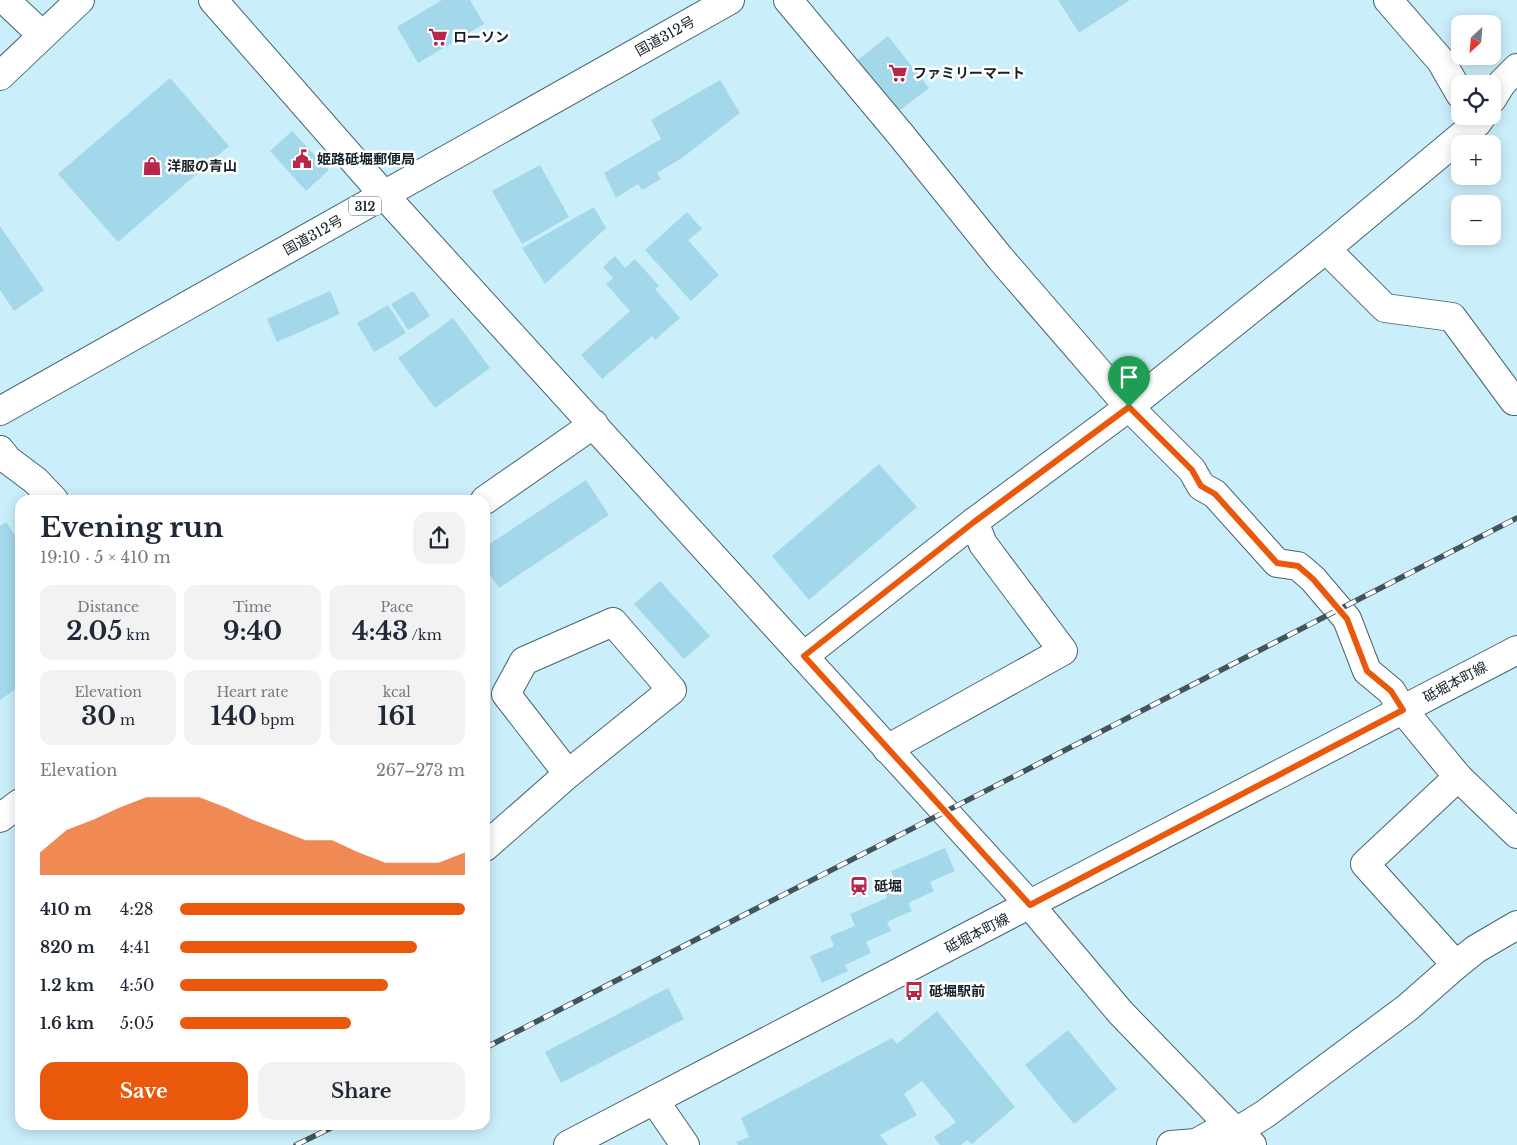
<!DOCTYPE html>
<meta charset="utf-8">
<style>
:root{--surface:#fff;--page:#f2f2f3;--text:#1f2937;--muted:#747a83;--accent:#ea580c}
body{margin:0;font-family:"Libre Baskerville","Noto Sans JP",serif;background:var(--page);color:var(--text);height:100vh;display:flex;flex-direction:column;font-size:19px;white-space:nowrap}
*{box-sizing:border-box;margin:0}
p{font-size:16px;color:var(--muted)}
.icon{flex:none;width:28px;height:28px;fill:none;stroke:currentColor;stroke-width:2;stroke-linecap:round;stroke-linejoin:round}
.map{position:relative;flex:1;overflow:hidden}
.sheet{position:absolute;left:15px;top:495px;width:475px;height:635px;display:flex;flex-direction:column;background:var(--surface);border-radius:15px;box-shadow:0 2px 12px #0003}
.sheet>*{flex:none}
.needle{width:32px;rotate:206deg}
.fabs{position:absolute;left:1451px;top:15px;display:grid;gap:10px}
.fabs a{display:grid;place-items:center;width:50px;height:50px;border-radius:10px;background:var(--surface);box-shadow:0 2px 12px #0003;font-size:25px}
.pin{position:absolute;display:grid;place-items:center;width:42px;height:42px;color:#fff;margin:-51px -21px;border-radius:50% 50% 50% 0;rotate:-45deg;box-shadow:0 0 5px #0007}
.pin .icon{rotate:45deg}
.round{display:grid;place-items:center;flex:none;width:52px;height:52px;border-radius:15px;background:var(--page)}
.head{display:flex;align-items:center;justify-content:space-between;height:85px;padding:0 25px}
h1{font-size:28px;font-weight:800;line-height:38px}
.stats{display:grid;grid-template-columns:repeat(3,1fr);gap:8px;height:85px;padding:5px 25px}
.stats div{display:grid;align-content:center;border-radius:12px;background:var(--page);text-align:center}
.stats b{font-size:25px;font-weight:800}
.stats small{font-size:14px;font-weight:400}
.stats p{font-size:14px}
.chart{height:140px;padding:10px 25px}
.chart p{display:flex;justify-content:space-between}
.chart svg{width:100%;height:90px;margin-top:5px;fill:var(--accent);opacity:.7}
.primary-button{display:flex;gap:10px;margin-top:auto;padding:10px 25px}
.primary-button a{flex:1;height:58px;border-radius:15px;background:var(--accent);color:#fff;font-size:20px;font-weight:800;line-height:58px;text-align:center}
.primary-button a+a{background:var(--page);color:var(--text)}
ul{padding:0 25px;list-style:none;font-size:16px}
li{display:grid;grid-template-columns:80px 60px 1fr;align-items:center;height:38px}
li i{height:12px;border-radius:6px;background:var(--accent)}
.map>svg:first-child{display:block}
</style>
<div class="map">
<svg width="1517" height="1145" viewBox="0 0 1517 1145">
<rect width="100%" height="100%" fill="#cbeefb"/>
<!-- building -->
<g fill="#a3d8eb">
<path d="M 442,0 L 470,0 L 484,24 L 418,63 L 397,27 Z"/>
<path d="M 1058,0 L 1130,0 L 1079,33 Z"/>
<path d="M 888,36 L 929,88 L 895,114 L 854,63 Z"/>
<path d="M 170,78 L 229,146 L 118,242 L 58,174 Z"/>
<path d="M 720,80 L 740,113 L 682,158 L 657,173 L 661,179 L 642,190 L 638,184 L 616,198 L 604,173 L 661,139 L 651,120 Z"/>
<path d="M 292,131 L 329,170 L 306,191 L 270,151 Z"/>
<path d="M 540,165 L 569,217 L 522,244 L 492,191 Z"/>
<path d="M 594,207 L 606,228 L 545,284 L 522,248 Z"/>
<path d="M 687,212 L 702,229 L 688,240 L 719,275 L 691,301 L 645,250 Z"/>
<path d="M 0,226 L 44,290 L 14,311 L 0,290 Z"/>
<path d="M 615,256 L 625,268 L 635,259 L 659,286 L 655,289 L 680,318 L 655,340 L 652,336 L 602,379 L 581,355 L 630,311 L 606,284 L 613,278 L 603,267 Z"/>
<path d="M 330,291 L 340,314 L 277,342 L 267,319 Z"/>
<path d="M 413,291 L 430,316 L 408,330 L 391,304 Z"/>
<path d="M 388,305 L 406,333 L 374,352 L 357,323 Z"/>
<path d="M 453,318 L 490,368 L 435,408 L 398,358 Z"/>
<path d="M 879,464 L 917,507 L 809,600 L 772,556 Z"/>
<path d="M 586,480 L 609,515 L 499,588 L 485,567 L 485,547 Z"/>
<path d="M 6,522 L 20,543 L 20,686 L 0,700 L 0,526 Z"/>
<path d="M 660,581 L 710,636 L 684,659 L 634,604 Z"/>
<path d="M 945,848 L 955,871 L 930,882 L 934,891 L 908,903 L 912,911 L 887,922 L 891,931 L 866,942 L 871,953 L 845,965 L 848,971 L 822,983 L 810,956 L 834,946 L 830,936 L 855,926 L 850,914 L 887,898 L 884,891 L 897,885 L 891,871 Z"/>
<path d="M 668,988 L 684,1019 L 561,1083 L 545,1052 Z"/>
<path d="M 937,1011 L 1015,1107 L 972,1144 L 967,1140 L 961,1145 L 940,1145 L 934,1137 L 956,1122 L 922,1081 L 904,1094 L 917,1115 L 880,1135 L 888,1145 L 738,1145 L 736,1142 L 749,1137 L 741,1118 L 892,1038 L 897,1044 Z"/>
<path d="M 1068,1030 L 1117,1089 L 1074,1124 L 1025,1065 Z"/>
</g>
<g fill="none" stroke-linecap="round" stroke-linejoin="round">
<!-- minor casing -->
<g stroke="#45646f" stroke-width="30">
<g id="minor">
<path d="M 5,0 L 42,35"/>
<path d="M 213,0 L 384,195 L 1030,905 L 1120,1012 L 1236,1132 L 1252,1145"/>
<path d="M 788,0 L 901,135 L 1000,258 L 1129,407 L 1192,470 L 1201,486 L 1215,494 L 1277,563 L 1298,566 L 1313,579 L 1347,619 L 1367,671 L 1391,691 L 1403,710 L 1458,777 L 1517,834"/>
<path d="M 1388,0 L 1441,61 L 1460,94"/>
<path d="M 0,76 L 80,0"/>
<path d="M 1492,99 L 1502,83 L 1517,68"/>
<path d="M 1326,249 L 1385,308 L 1452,317 L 1514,401 L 1517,398"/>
<path d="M 0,450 L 8,460 L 36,481 L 54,500"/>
<path d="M 485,500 L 594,424"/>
<path d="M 804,656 L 974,522 L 1129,407 L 1326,249 L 1477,123 L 1482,116"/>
<path d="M 887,749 L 1063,651 L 983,544 L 974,522"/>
<path d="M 0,818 L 20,803"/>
<path d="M 485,847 L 568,774 L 672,690 L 613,622 L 524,661 L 506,694 L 568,774"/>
<path d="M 1456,965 L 1365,864 L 1458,777"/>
<path d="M 654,1100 L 685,1145"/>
<path d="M 1171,1145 L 1196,1143 L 1214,1133 L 1236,1132 L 1265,1114 L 1407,1008 L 1456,965 L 1476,949 L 1517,925"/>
</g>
</g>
<!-- major casing -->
<g stroke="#45646f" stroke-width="30">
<path id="major" d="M 568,1145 L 1517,650"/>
</g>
<!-- highway casing -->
<g stroke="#45646f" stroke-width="30">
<path id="highway" d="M 0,411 L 730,0"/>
</g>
<!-- minor -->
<use href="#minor" stroke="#fff" stroke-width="28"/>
<!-- major -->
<use href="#major" stroke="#fff" stroke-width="28"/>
<!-- highway -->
<use href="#highway" stroke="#fff" stroke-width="28"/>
<!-- rail casing -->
<g stroke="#42555c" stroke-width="5.5">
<g id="rail">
<path d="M 485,1048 L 1517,518"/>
<path d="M 296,1145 L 337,1125"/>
</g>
</g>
<!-- rail -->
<use href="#rail" stroke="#fff" stroke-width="4" stroke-dasharray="11" stroke-linecap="butt"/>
</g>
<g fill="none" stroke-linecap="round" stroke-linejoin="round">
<!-- route casing -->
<g stroke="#fff" stroke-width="10">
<path id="route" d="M 1129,407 L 1192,470 L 1201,486 L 1215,494 L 1277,563 L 1298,566 L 1313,579 L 1347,619 L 1367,671 L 1391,691 L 1403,710 L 1030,905 L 804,656 L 974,522 Z"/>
</g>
<!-- route -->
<use href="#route" stroke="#ea580c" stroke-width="6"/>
</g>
<!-- icons -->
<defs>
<g id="supermarket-bare" transform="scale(1.5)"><path d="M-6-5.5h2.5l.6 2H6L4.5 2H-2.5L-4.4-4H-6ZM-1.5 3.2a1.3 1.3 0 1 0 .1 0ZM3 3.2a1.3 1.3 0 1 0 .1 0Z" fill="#b82749" stroke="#fff" stroke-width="2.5" paint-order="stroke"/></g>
<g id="civic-bare" transform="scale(1.5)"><path d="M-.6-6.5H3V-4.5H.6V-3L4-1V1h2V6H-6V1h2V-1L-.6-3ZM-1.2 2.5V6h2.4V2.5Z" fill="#b82749" stroke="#fff" stroke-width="2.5" paint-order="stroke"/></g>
<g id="shop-bare" transform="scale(1.5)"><path d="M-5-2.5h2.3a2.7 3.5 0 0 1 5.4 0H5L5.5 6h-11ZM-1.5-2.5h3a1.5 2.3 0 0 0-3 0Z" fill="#b82749" stroke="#fff" stroke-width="2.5" paint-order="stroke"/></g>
<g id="station-bare" transform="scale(1.5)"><path d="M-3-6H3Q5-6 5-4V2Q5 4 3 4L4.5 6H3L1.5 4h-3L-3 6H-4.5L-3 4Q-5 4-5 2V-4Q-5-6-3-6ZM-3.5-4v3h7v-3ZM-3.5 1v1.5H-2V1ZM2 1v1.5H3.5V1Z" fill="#b82749" stroke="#fff" stroke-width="2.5" paint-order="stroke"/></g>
<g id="bus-bare" transform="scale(1.5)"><path d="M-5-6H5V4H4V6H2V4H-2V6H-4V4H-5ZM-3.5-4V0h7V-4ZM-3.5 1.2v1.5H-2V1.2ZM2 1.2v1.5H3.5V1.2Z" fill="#b82749" stroke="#fff" stroke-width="2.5" paint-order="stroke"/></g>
</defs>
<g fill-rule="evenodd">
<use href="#supermarket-bare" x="438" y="37"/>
<use href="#supermarket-bare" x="898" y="73"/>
<use href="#civic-bare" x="302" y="159"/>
<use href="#shop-bare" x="152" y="166"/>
<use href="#station-bare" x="859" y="886"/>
<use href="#bus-bare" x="914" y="991"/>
</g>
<g text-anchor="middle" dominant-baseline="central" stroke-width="5" stroke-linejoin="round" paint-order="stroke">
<!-- shield labels -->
<rect fill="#fff" stroke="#5b6468" stroke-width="1" x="349" y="196.5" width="32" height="19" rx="4"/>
<g font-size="12" font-weight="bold" fill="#152227">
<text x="365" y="206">312</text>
</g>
<!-- street labels -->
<g font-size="14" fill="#152227" stroke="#fff">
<text transform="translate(665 36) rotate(-29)">国道312号</text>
<text transform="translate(313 235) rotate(-29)">国道312号</text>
<text transform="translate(1455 682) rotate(-28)">砥堀本町線</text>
<text transform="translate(977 933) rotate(-27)">砥堀本町線</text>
</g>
<!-- poi labels -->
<g font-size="14" font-weight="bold" fill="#152227" stroke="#fff" text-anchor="start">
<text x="453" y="37">ローソン</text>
<text x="913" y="73">ファミリーマート</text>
<text x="317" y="159">姫路砥堀郵便局</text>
<text x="167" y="166">洋服の青山</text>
<text x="874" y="886">砥堀</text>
<text x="929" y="991">砥堀駅前</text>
</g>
</g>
</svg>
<div class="fabs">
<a><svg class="needle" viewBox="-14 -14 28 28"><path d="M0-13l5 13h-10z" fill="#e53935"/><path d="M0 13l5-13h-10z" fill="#747a83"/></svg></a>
<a><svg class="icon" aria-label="locate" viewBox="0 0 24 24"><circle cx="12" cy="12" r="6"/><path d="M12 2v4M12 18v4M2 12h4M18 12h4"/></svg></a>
<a>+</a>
<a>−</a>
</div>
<div class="pin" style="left:1129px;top:407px;background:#1e9e55"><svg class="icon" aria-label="arrive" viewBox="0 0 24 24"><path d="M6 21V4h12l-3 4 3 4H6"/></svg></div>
<section class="sheet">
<div class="head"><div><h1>Evening run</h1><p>19:10 · 5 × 410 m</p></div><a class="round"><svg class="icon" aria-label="share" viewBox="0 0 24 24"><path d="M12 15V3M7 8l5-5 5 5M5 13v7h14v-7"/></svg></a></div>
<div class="stats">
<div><p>Distance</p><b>2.05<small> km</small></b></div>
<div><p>Time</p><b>9:40</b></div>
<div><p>Pace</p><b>4:43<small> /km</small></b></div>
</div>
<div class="stats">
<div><p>Elevation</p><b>30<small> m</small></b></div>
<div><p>Heart rate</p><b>140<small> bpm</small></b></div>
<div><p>kcal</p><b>161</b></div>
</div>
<div class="chart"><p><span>Elevation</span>267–273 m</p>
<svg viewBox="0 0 160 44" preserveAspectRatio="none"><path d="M0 44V33L10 22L20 17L30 11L40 6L50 6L60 6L70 11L80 17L90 22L100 27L110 27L120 33L130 38L140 38L150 38L160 33V44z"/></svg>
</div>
<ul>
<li><b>410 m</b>4:28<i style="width:100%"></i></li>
<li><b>820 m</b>4:41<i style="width:83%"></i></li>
<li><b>1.2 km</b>4:50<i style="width:73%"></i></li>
<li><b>1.6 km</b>5:05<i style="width:60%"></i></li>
</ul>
<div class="primary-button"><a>Save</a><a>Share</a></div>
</section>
</div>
